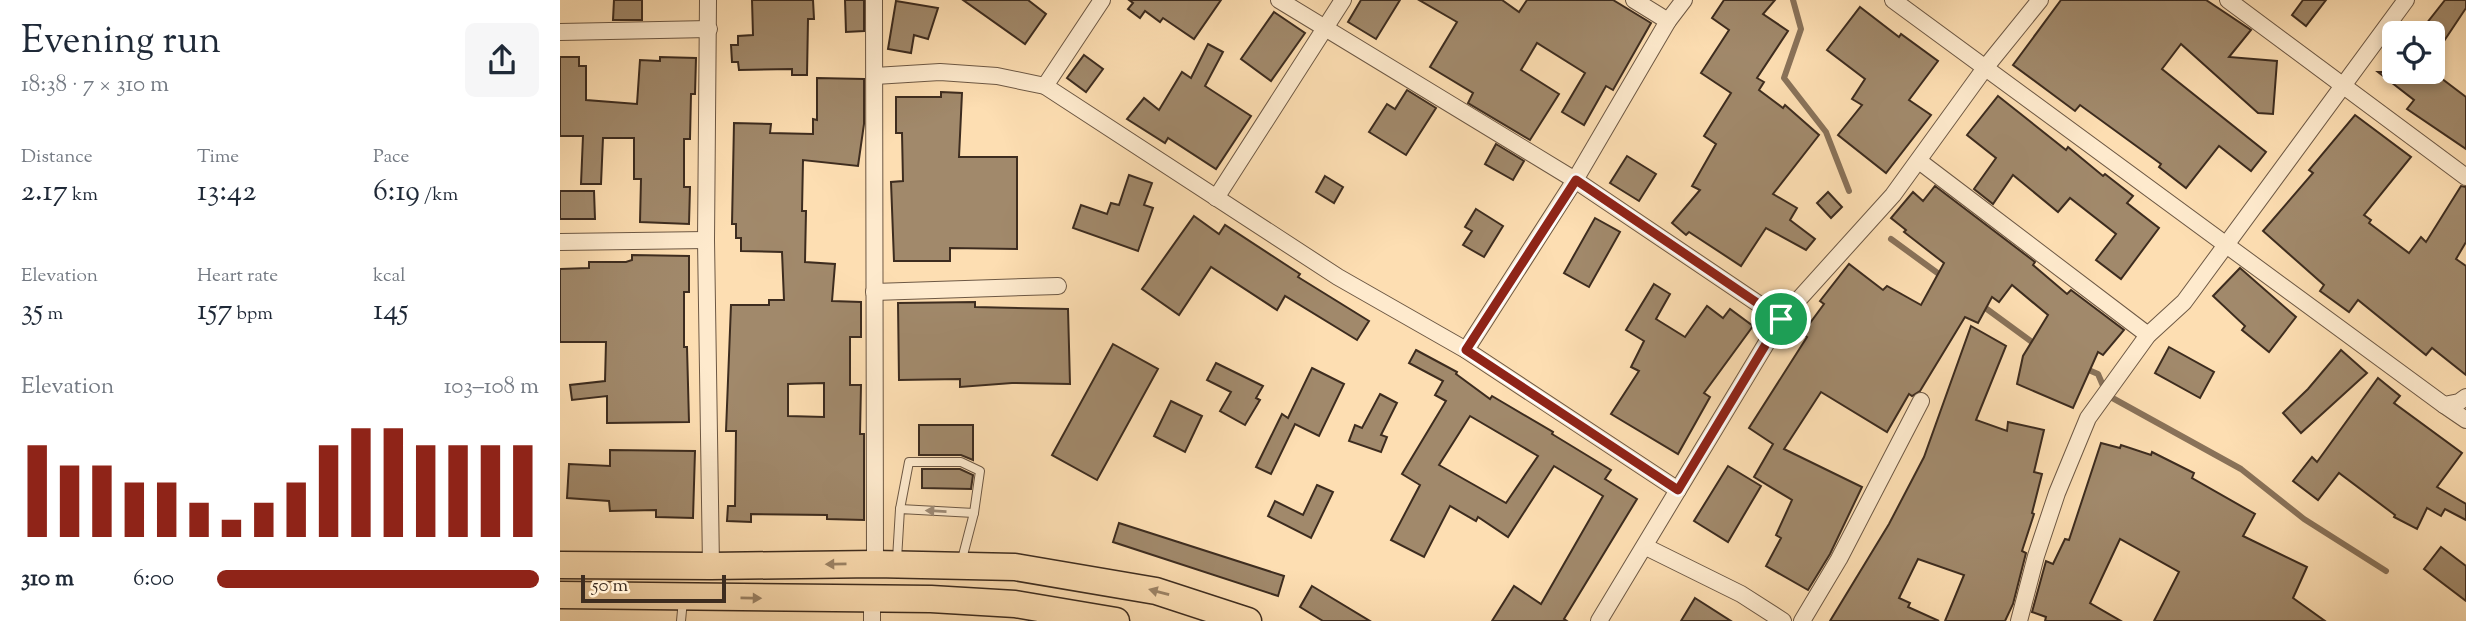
<!DOCTYPE html>
<meta charset="utf-8">
<style>
:root{--surface:#fff;--page:#f6f6f7;--text:#1f2937;--muted:#747a83;--accent:#8f2418}
body{margin:0;font-family:"Sorts Mill Goudy",serif;background:var(--page);color:var(--text);height:100vh;display:flex;flex-direction:column;font-size:26px;white-space:nowrap}
*{box-sizing:border-box;margin:0}
p{font-size:23px;color:var(--muted)}
.icon{flex:none;width:38px;height:38px;fill:none;stroke:currentColor;stroke-width:2;stroke-linecap:round;stroke-linejoin:round}
.map{position:relative;flex:1;overflow:hidden}
.panel{display:flex;flex-direction:column;background:var(--surface);width:560px}
.panel>*{flex:none}
.fabs{position:absolute;left:1822px;top:21px;display:grid;gap:14px}
.fabs a{display:grid;place-items:center;width:63px;height:63px;border-radius:10px;background:var(--surface);box-shadow:0 4px 10px #0003;font-size:35px}
.scale{position:absolute;left:21px;bottom:18px;width:145px;box-sizing:border-box;padding-left:7px;border:4px solid #3d2c1f;border-top:0;font-size:19px;line-height:24px;white-space:nowrap;color:#3d2c1f;-webkit-text-stroke:5px #feeacd;paint-order:stroke}
.pin{position:absolute;display:grid;place-items:center;width:60px;height:60px;color:#fff;margin:-30px;border:4px solid #fff;border-radius:50%;box-shadow:0 2px 7px #0007}
.round{display:grid;place-items:center;flex:none;width:74px;height:74px;border-radius:10px;background:var(--page)}
.head{display:flex;align-items:center;justify-content:space-between;height:119px;padding:0 21px}
h1{font-size:38px;font-weight:600;line-height:52px}
.figures{display:grid;grid-template-columns:repeat(3,1fr);gap:10px;height:119px;padding:7px 21px}
.figures div{display:grid;align-content:center}
.figures b{font-size:30px;font-weight:600}
.figures small{font-size:19px;font-weight:400}
.figures p{font-size:19px}
.chart{height:196px;padding:14px 21px}
.chart p{display:flex;justify-content:space-between}
.chart svg{width:100%;height:126px;margin-top:7px;stroke:var(--accent);stroke-width:6}
ul{padding:0 21px;list-style:none;font-size:23px}
li{display:grid;grid-template-columns:112px 84px 1fr;align-items:center;height:52px}
li i{height:18px;border-radius:9px;background:var(--accent)}
main{display:flex;flex:1;min-height:0}
.map>svg:first-child{display:block}
</style>
<main>
<section class="panel">
<div class="head"><div><h1>Evening run</h1><p>18:38 · 7 × 310 m</p></div><a class="round"><svg class="icon" aria-label="share" viewBox="0 0 24 24"><path d="M12 15V3M7 8l5-5 5 5M5 13v7h14v-7"/></svg></a></div>
<div class="figures">
<div><p>Distance</p><b>2.17<small> km</small></b></div>
<div><p>Time</p><b>13:42</b></div>
<div><p>Pace</p><b>6:19<small> /km</small></b></div>
</div>
<div class="figures">
<div><p>Elevation</p><b>35<small> m</small></b></div>
<div><p>Heart rate</p><b>157<small> bpm</small></b></div>
<div><p>kcal</p><b>145</b></div>
</div>
<div class="chart"><p><span>Elevation</span>103–108 m</p>
<svg viewBox="0 0 160 44" preserveAspectRatio="none"><path d="M5 44V12M15 44V19M25 44V19M35 44V25M45 44V25M55 44V32M65 44V38M75 44V32M85 44V25M95 44V12M105 44V6M115 44V6M125 44V12M135 44V12M145 44V12M155 44V12"/></svg>
</div>
<ul>
<li><b>310 m</b>6:00<i style="width:100%"></i></li>
</ul>
</section>
<div class="map">
<svg width="1906" height="621" viewBox="0 0 1906 621">
<rect width="100%" height="100%" fill="#fddeb2"/>
<filter id="stains"><feTurbulence type="fractalNoise" baseFrequency=".00286" numOctaves="4"/><feColorMatrix values="0 0 0 0 .2 0 0 0 0 .09 0 0 0 0 .02 0 0 0 .5 -.17"/></filter>
<radialGradient id="worn" r=".72"><stop offset=".6" stop-color="#630" stop-opacity="0"/><stop offset="1" stop-color="#630" stop-opacity=".3"/></radialGradient>
<g fill="none" stroke-linecap="round" stroke-linejoin="round">
<!-- stream -->
<g stroke="#897259" stroke-width="6">
<path d="M 1233,0 L 1241,29 L 1224,78 L 1266,132 L 1289,191"/>
<path d="M 1331,239 L 1383,277"/>
<path d="M 1420,304 L 1476,345"/>
<path d="M 1524,368 L 1538,374 L 1547,395 L 1681,469 L 1744,519 L 1826,571"/>
</g>
</g>
<!-- building -->
<g fill="#a1896b" stroke="#3d2c1f" stroke-width="2" fill-rule="evenodd">
<path d="M 54,0 L 82,0 L 82,20 L 53,20 Z"/>
<path d="M 192,0 L 253,0 L 254,19 L 248,19 L 247,75 L 232,75 L 232,69 L 179,70 L 178,62 L 172,62 L 171,45 L 178,45 L 178,36 L 193,35 Z"/>
<path d="M 285,0 L 304,0 L 304,31 L 286,32 Z"/>
<path d="M 403,0 L 468,0 L 486,14 L 465,44 Z"/>
<path d="M 569,0 L 661,0 L 634,39 L 603,18 L 600,22 L 585,11 L 580,18 L 568,9 L 573,3 Z"/>
<path d="M 801,0 L 840,0 L 816,39 L 788,22 Z"/>
<path d="M 859,0 L 942,0 L 959,12 L 967,0 L 1053,0 L 1091,23 L 1053,90 L 1046,86 L 1024,125 L 1002,112 L 1025,73 L 977,43 L 961,70 L 999,94 L 970,140 L 908,103 L 913,93 L 870,67 L 897,22 Z"/>
<path d="M 1164,0 L 1215,0 L 1203,14 L 1228,31 L 1197,78 L 1204,82 L 1199,90 L 1223,108 L 1225,105 L 1259,135 L 1213,194 L 1237,208 L 1230,220 L 1255,239 L 1246,250 L 1206,228 L 1181,266 L 1129,232 L 1126,235 L 1112,223 L 1140,190 L 1132,186 L 1156,144 L 1144,136 L 1171,93 L 1141,73 L 1169,30 L 1152,18 Z"/>
<path d="M 1501,0 L 1646,0 L 1691,30 L 1669,57 L 1717,61 L 1713,114 L 1698,113 L 1621,44 L 1602,69 L 1706,152 L 1691,171 L 1659,146 L 1626,188 L 1599,167 L 1601,164 L 1520,105 L 1515,111 L 1453,65 Z"/>
<path d="M 1743,0 L 1766,0 L 1746,26 L 1732,15 Z"/>
<path d="M 1885,0 L 1906,0 L 1906,8 L 1872,59 L 1872,33 L 1859,33 Z"/>
<path d="M 336,1 L 378,8 L 368,39 L 354,35 L 351,53 L 328,49 Z"/>
<path d="M 1300,7 L 1339,37 L 1341,34 L 1378,61 L 1349,100 L 1371,115 L 1326,173 L 1278,135 L 1302,105 L 1292,99 L 1305,79 L 1267,50 Z"/>
<path d="M 714,12 L 745,33 L 711,81 L 681,59 Z"/>
<path d="M 648,44 L 663,52 L 645,86 L 691,116 L 656,169 L 608,138 L 605,143 L 567,119 L 584,98 L 599,110 L 622,72 L 631,78 Z"/>
<path d="M 524,55 L 543,69 L 526,92 L 507,78 Z"/>
<path d="M 0,57 L 19,57 L 19,66 L 26,66 L 26,100 L 77,104 L 80,60 L 100,61 L 100,57 L 136,58 L 135,94 L 131,94 L 130,139 L 124,139 L 124,187 L 130,187 L 129,224 L 80,222 L 81,179 L 74,179 L 74,138 L 43,138 L 41,184 L 21,184 L 23,136 L 0,136 Z"/>
<path d="M 1818,72 L 1873,72 L 1906,97 L 1906,149 L 1847,109 L 1854,100 Z"/>
<path d="M 257,78 L 304,79 L 304,124 L 298,166 L 243,160 L 242,211 L 246,211 L 245,262 L 275,264 L 272,301 L 301,302 L 301,337 L 290,337 L 290,385 L 301,385 L 300,434 L 304,434 L 304,520 L 267,519 L 267,515 L 191,514 L 191,522 L 167,521 L 168,506 L 175,506 L 176,431 L 166,431 L 171,305 L 209,305 L 209,300 L 224,300 L 222,252 L 181,251 L 181,238 L 176,238 L 176,224 L 172,224 L 174,123 L 211,124 L 210,133 L 253,134 L 253,119 L 257,120 ZM 264,383 L 264,417 L 228,416 L 228,384 Z"/>
<path d="M 847,90 L 876,108 L 846,155 L 809,132 L 827,104 L 835,109 Z"/>
<path d="M 381,92 L 402,93 L 399,157 L 457,157 L 457,249 L 390,248 L 390,261 L 334,261 L 331,182 L 343,181 L 342,133 L 336,133 L 336,97 L 381,97 Z"/>
<path d="M 1438,96 L 1506,150 L 1508,147 L 1543,176 L 1545,174 L 1573,196 L 1567,203 L 1599,228 L 1561,279 L 1536,260 L 1556,234 L 1510,198 L 1498,212 L 1453,175 L 1433,204 L 1414,189 L 1436,158 L 1407,135 Z"/>
<path d="M 1795,115 L 1851,157 L 1804,215 L 1811,220 L 1809,223 L 1849,253 L 1861,237 L 1866,242 L 1901,186 L 1906,187 L 1906,242 L 1896,259 L 1906,266 L 1906,375 L 1872,348 L 1866,355 L 1798,300 L 1789,312 L 1760,291 L 1764,285 L 1703,231 L 1753,173 L 1749,170 Z"/>
<path d="M 936,144 L 964,161 L 953,180 L 925,164 Z"/>
<path d="M 1067,156 L 1096,174 L 1079,201 L 1050,183 Z"/>
<path d="M 569,175 L 592,183 L 584,205 L 593,208 L 578,251 L 513,228 L 521,205 L 547,214 L 551,203 L 559,205 Z"/>
<path d="M 765,176 L 783,187 L 774,203 L 756,192 Z"/>
<path d="M 1375,186 L 1475,262 L 1473,265 L 1507,294 L 1511,290 L 1564,330 L 1543,355 L 1538,352 L 1513,408 L 1457,384 L 1463,356 L 1488,315 L 1452,285 L 1439,302 L 1432,297 L 1418,323 L 1405,317 L 1360,391 L 1352,396 L 1349,394 L 1327,432 L 1261,392 L 1224,449 L 1302,487 L 1270,554 L 1248,590 L 1206,566 L 1221,538 L 1216,535 L 1232,500 L 1194,477 L 1213,444 L 1189,428 L 1247,337 L 1242,334 L 1264,304 L 1260,301 L 1289,264 L 1323,290 L 1327,286 L 1361,305 L 1384,263 L 1344,232 L 1346,230 L 1331,218 L 1353,192 L 1363,201 Z"/>
<path d="M 0,191 L 34,191 L 35,219 L 0,219 Z"/>
<path d="M 1268,192 L 1282,207 L 1271,218 L 1257,203 Z"/>
<path d="M 916,209 L 943,226 L 924,257 L 903,245 L 912,231 L 905,227 Z"/>
<path d="M 634,216 L 659,234 L 665,225 L 740,274 L 738,277 L 809,321 L 797,340 L 725,296 L 717,310 L 651,267 L 619,315 L 582,289 Z"/>
<path d="M 1035,218 L 1060,232 L 1029,287 L 1004,273 Z"/>
<path d="M 72,255 L 129,256 L 129,292 L 124,292 L 124,347 L 127,347 L 129,422 L 47,423 L 47,396 L 12,400 L 10,385 L 45,381 L 46,342 L 0,342 L 0,269 L 29,268 L 29,262 L 66,262 L 72,260 Z"/>
<path d="M 1680,268 L 1736,317 L 1709,352 L 1682,330 L 1685,326 L 1653,296 Z"/>
<path d="M 1094,284 L 1110,294 L 1096,319 L 1125,337 L 1147,306 L 1163,318 L 1170,309 L 1193,326 L 1144,393 L 1150,397 L 1118,454 L 1051,414 L 1079,371 L 1071,367 L 1084,341 L 1066,330 Z"/>
<path d="M 415,302 L 415,307 L 508,309 L 510,384 L 452,383 L 400,387 L 400,379 L 339,380 L 338,303 Z"/>
<path d="M 1411,326 L 1446,346 L 1416,420 L 1447,431 L 1448,422 L 1484,430 L 1474,472 L 1482,474 L 1472,513 L 1474,514 L 1462,551 L 1466,553 L 1453,604 L 1445,621 L 1385,621 L 1404,575 L 1358,559 L 1339,598 L 1350,603 L 1348,607 L 1379,621 L 1270,621 L 1329,524 L 1364,457 Z"/>
<path d="M 553,344 L 598,369 L 537,480 L 492,455 Z"/>
<path d="M 1609,347 L 1654,372 L 1640,398 L 1595,373 Z"/>
<path d="M 856,350 L 897,372 L 896,374 L 930,399 L 932,396 L 993,432 L 992,434 L 1051,470 L 1045,479 L 1077,499 L 1004,619 L 1007,621 L 932,621 L 954,586 L 981,604 L 1043,496 L 994,466 L 948,537 L 918,517 L 916,521 L 890,506 L 864,557 L 831,540 L 860,485 L 842,474 L 886,401 L 875,395 L 883,381 L 849,363 ZM 910,416 L 978,456 L 946,503 L 879,465 Z"/>
<path d="M 1781,350 L 1807,373 L 1741,433 L 1723,413 L 1748,389 Z"/>
<path d="M 656,363 L 703,386 L 696,398 L 700,400 L 685,425 L 660,411 L 671,392 L 647,380 Z"/>
<path d="M 752,368 L 784,384 L 759,436 L 735,424 L 711,474 L 696,467 L 722,414 L 728,418 Z"/>
<path d="M 1818,378 L 1840,396 L 1834,403 L 1902,453 L 1877,487 L 1906,504 L 1906,520 L 1885,509 L 1881,516 L 1867,508 L 1857,529 L 1834,517 L 1835,515 L 1779,473 L 1758,500 L 1733,481 L 1752,457 L 1757,462 Z"/>
<path d="M 820,394 L 837,403 L 821,435 L 827,437 L 821,452 L 789,441 L 795,425 L 802,428 Z"/>
<path d="M 611,401 L 642,416 L 625,452 L 594,436 Z"/>
<path d="M 359,425 L 413,425 L 413,460 L 401,455 L 359,455 Z"/>
<path d="M 1541,443 L 1560,448 L 1561,445 L 1591,455 L 1592,452 L 1634,473 L 1632,478 L 1695,514 L 1683,536 L 1747,567 L 1733,598 L 1765,621 L 1594,621 L 1619,572 L 1560,539 L 1530,603 L 1561,621 L 1485,621 L 1486,617 L 1472,612 L 1486,561 L 1493,564 L 1505,539 L 1509,540 Z"/>
<path d="M 50,450 L 135,451 L 133,518 L 96,517 L 96,510 L 50,511 L 49,501 L 7,498 L 9,464 L 50,466 Z"/>
<path d="M 1168,466 L 1201,486 L 1168,542 L 1134,521 Z"/>
<path d="M 362,469 L 400,469 L 413,475 L 411,489 L 362,488 Z"/>
<path d="M 757,485 L 773,492 L 751,538 L 708,516 L 715,501 L 743,515 Z"/>
<path d="M 559,523 L 724,576 L 718,596 L 553,542 Z"/>
<path d="M 1881,547 L 1906,566 L 1906,601 L 1864,569 Z"/>
<path d="M 752,586 L 810,621 L 763,621 L 740,607 Z"/>
<path d="M 1135,598 L 1171,621 L 1121,621 Z"/>
</g>
<g fill="none" stroke-linecap="round" stroke-linejoin="round">
<!-- service casing -->
<g stroke="#6d5844" stroke-width="10">
<g id="service">
<path d="M 340,509 L 349,462 L 401,462 L 420,471 L 414,513"/>
<path d="M 337,559 L 340,509 L 414,513 L 401,563"/>
<path d="M 121,621 L 123,600"/>
</g>
</g>
<!-- minor casing -->
<g stroke="#6d5844" stroke-width="18">
<g id="minor">
<path d="M 148,0 L 146,240 L 151,566"/>
<path d="M 314,0 L 315,564"/>
<path d="M 719,0 L 1015,180 L 1221,319"/>
<path d="M 1074,0 L 1108,21"/>
<path d="M 1333,0 L 1884,405 L 1899,402 L 1906,397"/>
<path d="M 1668,0 L 1906,177"/>
<path d="M 0,32 L 149,29"/>
<path d="M 315,76 L 380,72 L 437,76 L 485,86 L 778,277 L 906,350 L 1118,490"/>
<path d="M 485,86 L 542,0"/>
<path d="M 1359,161 L 1588,335"/>
<path d="M 656,198 L 783,0"/>
<path d="M 0,242 L 146,240"/>
<path d="M 314,292 L 498,286"/>
<path d="M 906,350 L 1015,180 L 1108,21 L 1124,0"/>
<path d="M 1884,405 L 1906,420"/>
<path d="M 1086,547 L 1181,594 L 1223,621"/>
<path d="M 312,600 L 312,621"/>
<path d="M 1039,621 L 1221,319 L 1333,195 L 1425,68 L 1480,0"/>
<path d="M 1242,621 L 1279,559 L 1361,401"/>
<path d="M 1459,621 L 1476,556 L 1497,493 L 1528,418 L 1588,335 L 1624,302 L 1846,0"/>
</g>
</g>
<!-- trunk casing -->
<g stroke="#3d2c1f" stroke-width="29">
<g id="trunk">
<path d="M 0,565 L 151,566 L 315,564 L 455,567 L 596,591 L 688,621"/>
<path d="M 0,595 L 371,599 L 455,604 L 556,621"/>
</g>
</g>
<!-- service -->
<use href="#service" stroke="#feeacd" stroke-width="8"/>
<!-- minor -->
<use href="#minor" stroke="#feeacd" stroke-width="16"/>
<!-- trunk -->
<use href="#trunk" stroke="#fddeb2" stroke-width="26"/>
</g>
<!-- one-way arrows -->
<defs><path id="oneway-solid" d="M-6-.8H1V-3.2L6.5 0L1 3.2V.8H-6Z" transform="scale(1.75)"/></defs>
<use fill="#9e8b76" href="#oneway-solid" transform="translate(376 511) rotate(-177)"/>
<g fill="#9d8568">
<use href="#oneway-solid" transform="translate(276 564) rotate(179)"/>
<use href="#oneway-solid" transform="translate(599 592) rotate(-165)"/>
<use href="#oneway-solid" transform="translate(191 598) rotate(1)"/>
</g>
<g fill="none" stroke-linecap="round" stroke-linejoin="round">
<!-- route casing -->
<g stroke="#fff" stroke-width="14">
<path id="route" d="M 1016,180 L 1221,319 L 1118,490 L 906,350 Z"/>
</g>
<!-- route -->
<use href="#route" stroke="#8f2418" stroke-width="9"/>
</g>
<rect width="100%" height="100%" filter="url(#stains)"/>
<rect width="100%" height="100%" fill="url(#worn)"/>
</svg>
<div class="fabs">
<a><svg class="icon" aria-label="locate" viewBox="0 0 24 24"><circle cx="12" cy="12" r="6"/><path d="M12 2v4M12 18v4M2 12h4M18 12h4"/></svg></a>
</div>
<div class="scale">50 m</div>
<div class="pin" style="left:1221px;top:319px;background:#1e9e55"><svg class="icon" aria-label="arrive" viewBox="0 0 24 24"><path d="M6 21V4h12l-3 4 3 4H6"/></svg></div>
</div>
</main>
